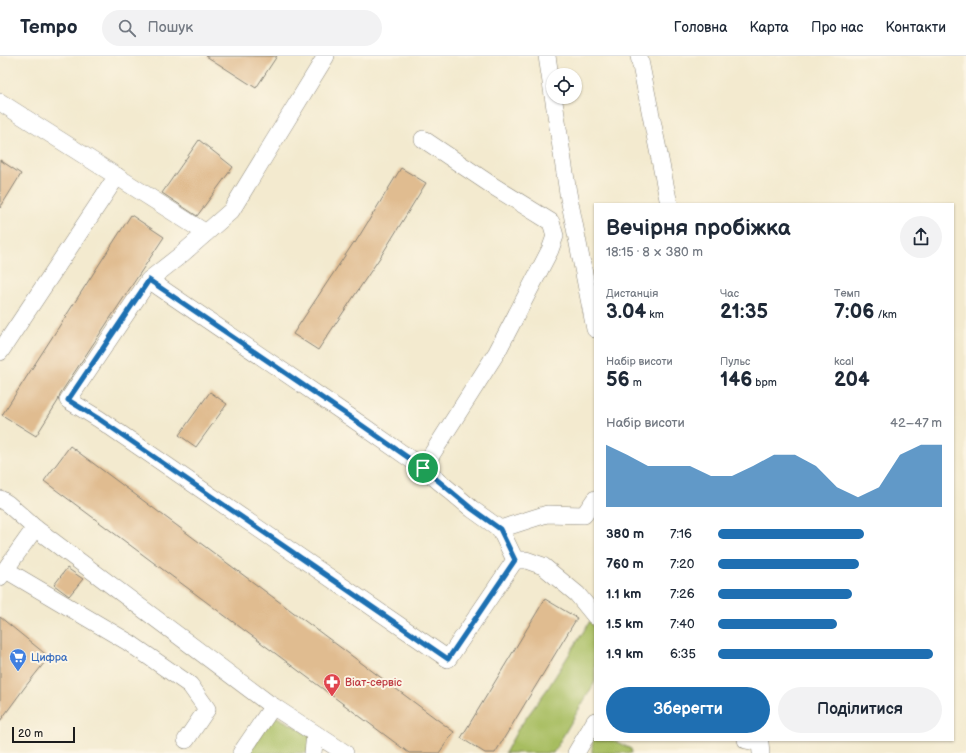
<!DOCTYPE html>
<html lang="uk">
<meta charset="utf-8">
<style>
:root{--surface:#fff;--page:#f2f2f3;--text:#1f2937;--muted:#747a83;--line:#e0e1e3;--accent:#1f6fb2}
body{margin:0;font-family:"Balsamiq Sans",sans-serif;background:var(--page);color:var(--text);height:100vh;display:flex;flex-direction:column;font-size:15px;white-space:nowrap}
*{box-sizing:border-box;margin:0}
p{font-size:13px;color:var(--muted)}
.icon{flex:none;width:22px;height:22px;fill:none;stroke:currentColor;stroke-width:2;stroke-linecap:round;stroke-linejoin:round}
.map{position:relative;flex:1;overflow:hidden}
.details{position:absolute;left:594px;top:147px;width:360px;height:538px;display:flex;flex-direction:column;background:var(--surface);border-radius:0px;box-shadow:0 1px 3px #0004}
.details>*{flex:none}
.fabs{position:absolute;left:546px;top:12px;display:grid;gap:8px}
.fabs a{display:grid;place-items:center;width:36px;height:36px;border-radius:50%;background:var(--surface);box-shadow:0 1px 3px #0004;font-size:20px}
.scale{position:absolute;left:12px;bottom:10px;width:63px;box-sizing:border-box;padding-left:4px;border:2px solid #1c1c1c;border-top:0;font-size:11px;line-height:14px;white-space:nowrap;color:#1c1c1c;-webkit-text-stroke:3px #fcf5e5;paint-order:stroke}
.pin{position:absolute;display:grid;place-items:center;width:34px;height:34px;color:#fff;margin:-17px;border:2px solid #fff;border-radius:50%;box-shadow:0 1px 4px #0007}
.round{display:grid;place-items:center;flex:none;width:42px;height:42px;border-radius:21px;background:var(--page)}
.overview{display:flex;align-items:center;justify-content:space-between;height:68px;padding:0 12px}
h1{font-size:22px;font-weight:700;line-height:30px}
.metrics{display:grid;grid-template-columns:repeat(3,1fr);gap:6px;height:68px;padding:4px 12px}
.metrics div{display:grid;align-content:center}
.metrics b{font-size:20px;font-weight:700}
.metrics small{font-size:11px;font-weight:400}
.metrics p{font-size:11px}
.chart{height:112px;padding:8px 12px}
.chart p{display:flex;justify-content:space-between}
.chart svg{width:100%;height:72px;margin-top:4px;fill:var(--accent);opacity:.7}
.primary-button{display:flex;gap:8px;margin-top:auto;padding:8px 12px}
.primary-button a{flex:1;height:46px;border-radius:24px;background:var(--accent);color:#fff;font-size:16px;font-weight:700;line-height:46px;text-align:center}
.primary-button a+a{background:var(--page);color:var(--text)}
ul{padding:0 12px;list-style:none;font-size:13px}
li{display:grid;grid-template-columns:64px 48px 1fr;align-items:center;height:30px}
li i{height:10px;border-radius:5px;background:var(--accent)}
header{display:flex;align-items:center;gap:24px;box-sizing:border-box;height:56px;padding:0 20px;background:var(--surface);border-bottom:1px solid var(--line)}
header strong{font-size:19px}
nav{display:flex;gap:22px;margin-inline-start:auto;font-size:14px}
.search{width:280px;height:36px;background:var(--page);display:flex;align-items:center;gap:10px;box-sizing:border-box;padding:0 14px;border-radius:22px;color:var(--muted);font-size:15px}
.map>svg:first-child{display:block}
</style>
<header>
<strong>Tempo</strong>
<div class="search"><svg class="icon" aria-label="search" viewBox="0 0 24 24"><circle cx="10" cy="10" r="6"/><path d="M15 15l6 6"/></svg>Пошук</div>
<nav><a>Головна</a><a>Карта</a><a>Про нас</a><a>Контакти</a></nav>
</header>
<div class="map">
<svg width="966" height="697" viewBox="0 0 966 697">
<rect width="100%" height="100%" fill="#fcf5e5"/>
<filter id="ink" filterUnits="userSpaceOnUse"><feTurbulence type="fractalNoise" baseFrequency=".025" numOctaves="2"/><feDisplacementMap in="SourceGraphic" scale="8" xChannelSelector="R" yChannelSelector="G"/><feConvolveMatrix kernelMatrix="1 2 1 2 8 2 1 2 1" color-interpolation-filters="sRGB"/></filter>
<filter id="wash" filterUnits="userSpaceOnUse"><feTurbulence type="fractalNoise" baseFrequency=".012" numOctaves="4" result="noise"/><feDisplacementMap in="SourceGraphic" scale="16" xChannelSelector="R" yChannelSelector="G"/><feGaussianBlur stdDeviation="0.9" result="paint"/><feColorMatrix in="noise" values="0 0 0 0 0 0 0 0 0 0 0 0 0 0 0 0 0 1.4 0 .05"/><feComposite in="paint" operator="in"/></filter>
<g filter="url(#wash)">
<rect width="100%" height="100%" fill="#f3eacf"/>
<!-- green -->
<g fill="#a7bd61" stroke="#626c3e">
<path d="M 590,565 L 595,573 L 595,626 L 553,697 L 505,697 L 518,673 L 548,632 Z"/>
<path d="M 273,659 L 312,679 L 310,697 L 246,697 Z"/>
<path d="M 595,677 L 595,684 L 613,684 L 631,693 L 632,697 L 592,697 L 593,678 Z"/>
</g>
<g id="blocks">
<!-- building -->
<g fill="#e0bc90">
<path d="M 206,0 L 277,0 L 256,32 Z"/>
<path d="M 199,84 L 233,111 L 197,160 L 162,137 Z"/>
<path d="M 0,104 L 21,118 L 0,152 Z"/>
<path d="M 401,112 L 426,127 L 381,200 L 318,294 L 293,278 L 354,186 L 355,187 Z"/>
<path d="M 131,159 L 164,181 L 60,338 L 58,345 L 36,380 L 2,359 Z"/>
<path d="M 210,336 L 227,348 L 196,391 L 179,379 Z"/>
<path d="M 70,390 L 454,676 L 439,697 L 409,697 L 44,425 Z"/>
<path d="M 67,512 L 83,523 L 69,540 L 54,529 Z"/>
<path d="M 545,543 L 577,562 L 495,697 L 485,697 L 461,682 Z"/>
<path d="M 0,561 L 49,601 L 25,631 L 0,665 Z"/>
</g>
</g>
</g>
<g filter="url(#ink)">
<use href="#blocks" fill-opacity="0" stroke="#888376" stroke-width="1"/>
<g fill="none" stroke-linecap="round" stroke-linejoin="round">
<!-- minor casing -->
<g stroke="#888376" stroke-width="18">
<g id="minor">
<path d="M 547,0 L 568,137 L 595,273"/>
<path d="M 639,0 L 669,148"/>
<path d="M 0,46 L 206,177"/>
<path d="M 149,224 L 353,363 L 423,412 L 472,453 L 500,473 L 515,504 L 448,603 L 99,363 L 68,344 Z"/>
<path d="M 149,224 L 182,198 L 231,155 L 326,0"/>
<path d="M 0,296 L 117,120"/>
<path d="M 423,412 L 497,296 L 550,194 L 555,180 L 551,166 L 493,130 L 423,83"/>
<path d="M 0,443 L 8,448 L 35,472"/>
<path d="M 500,473 L 547,458 L 584,459 L 595,443"/>
<path d="M 515,504 L 526,504 L 543,510 L 577,538 L 595,560"/>
<path d="M 6,514 L 128,586 L 190,629 L 207,653 L 186,684"/>
<path d="M 0,521 L 35,472 L 268,647 L 345,697"/>
<path d="M 746,684 L 760,687 L 761,697"/>
<path d="M 241,697 L 273,650"/>
<path d="M 313,697 L 315,678"/>
<path d="M 576,697 L 595,665"/>
</g>
</g>
<!-- minor -->
<use href="#minor" stroke="#fff" stroke-width="17"/>
</g>
</g>
<g fill="none" stroke-linecap="round" stroke-linejoin="round" filter="url(#ink)">
<!-- route casing -->
<g stroke="#fff" stroke-width="8">
<path id="route" d="M 149,224 L 353,363 L 423,412 L 472,453 L 500,473 L 515,504 L 448,603 L 99,363 L 68,344 Z"/>
</g>
<!-- route -->
<use href="#route" stroke="#1f6fb2" stroke-width="5"/>
</g>
<!-- icons -->
<defs>
<g id="supermarket-pin" transform="scale(0.9)"><path d="M0 17L-7.5 6A9.5 9.5 0 1 1 7.5 6Z" fill="#3f7fe0" stroke="#fcf5e5"/><path d="M-6-5.5h2.5l.6 2H6L4.5 2H-2.5L-4.4-4H-6ZM-1.5 3.2a1.3 1.3 0 1 0 .1 0ZM3 3.2a1.3 1.3 0 1 0 .1 0Z" fill="#fff"/></g>
<g id="pharmacy-pin" transform="scale(0.9)"><path d="M0 17L-7.5 6A9.5 9.5 0 1 1 7.5 6Z" fill="#e0444e" stroke="#fcf5e5"/><path d="M-2-6h4v4h4v4h-4v4h-4v-4h-4v-4h4Z" fill="#fff"/></g>
</defs>
<g fill-rule="evenodd">
<use href="#supermarket-pin" x="18" y="601"/>
<use href="#pharmacy-pin" x="332" y="626"/>
</g>
<g text-anchor="middle" dominant-baseline="central" stroke-width="4" stroke-linejoin="round" paint-order="stroke">
<!-- shop labels -->
<g font-size="11" fill="#366cbe" stroke="#fcf5e5" text-anchor="start">
<text x="31" y="601">Цифра</text>
</g>
<!-- health labels -->
<g font-size="11" fill="#be3a42" stroke="#fcf5e5" text-anchor="start">
<text x="345" y="626">Віат-сервіс</text>
</g>
</g>
</svg>
<div class="fabs">
<a><svg class="icon" aria-label="locate" viewBox="0 0 24 24"><circle cx="12" cy="12" r="6"/><path d="M12 2v4M12 18v4M2 12h4M18 12h4"/></svg></a>
</div>
<div class="scale">20 m</div>
<div class="pin" style="left:423px;top:412px;background:#1e9e55"><svg class="icon" aria-label="arrive" viewBox="0 0 24 24"><path d="M6 21V4h12l-3 4 3 4H6"/></svg></div>
<section class="details">
<div class="overview"><div><h1>Вечірня пробіжка</h1><p>18:15 · 8 × 380 m</p></div><a class="round"><svg class="icon" aria-label="share" viewBox="0 0 24 24"><path d="M12 15V3M7 8l5-5 5 5M5 13v7h14v-7"/></svg></a></div>
<div class="metrics">
<div><p>Дистанція</p><b>3.04<small> km</small></b></div>
<div><p>Час</p><b>21:35</b></div>
<div><p>Темп</p><b>7:06<small> /km</small></b></div>
</div>
<div class="metrics">
<div><p>Набір висоти</p><b>56<small> m</small></b></div>
<div><p>Пульс</p><b>146<small> bpm</small></b></div>
<div><p>kcal</p><b>204</b></div>
</div>
<div class="chart"><p><span>Набір висоти</span>42–47 m</p>
<svg viewBox="0 0 160 44" preserveAspectRatio="none"><path d="M0 44V6L10 12L20 19L30 19L40 19L50 25L60 25L70 19L80 12L90 12L100 19L110 32L120 38L130 32L140 12L150 6L160 6V44z"/></svg>
</div>
<ul>
<li><b>380 m</b>7:16<i style="width:65%"></i></li>
<li><b>760 m</b>7:20<i style="width:63%"></i></li>
<li><b>1.1 km</b>7:26<i style="width:60%"></i></li>
<li><b>1.5 km</b>7:40<i style="width:53%"></i></li>
<li><b>1.9 km</b>6:35<i style="width:96%"></i></li>
</ul>
<div class="primary-button"><a>Зберегти</a><a>Поділитися</a></div>
</section>
</div>
